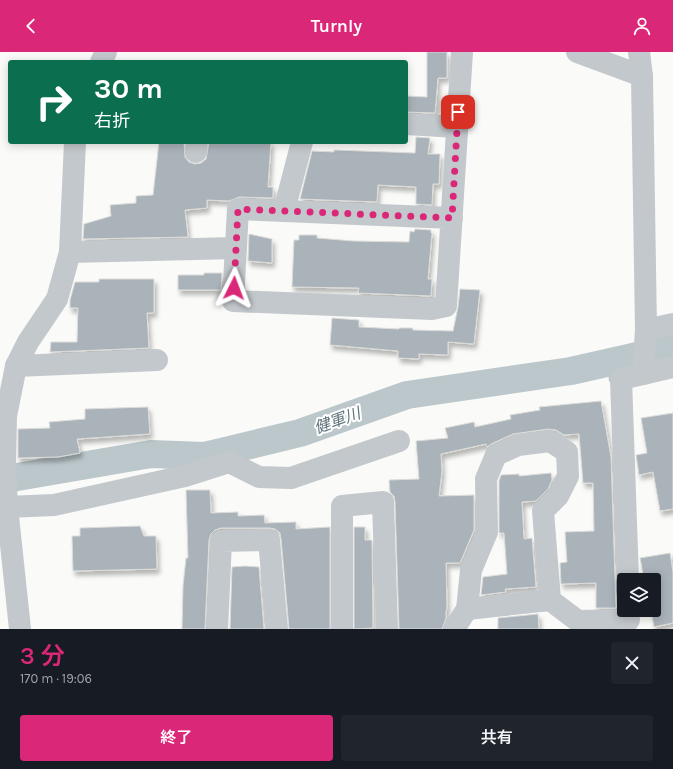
<!DOCTYPE html>
<html lang="ja">
<head>
<meta charset="utf-8">
<style>
	body { margin:0; font-family:Karla,"Noto Sans JP",sans-serif; background:#20242c; color:#f1f3f6; height:100vh; display:flex; flex-direction:column; font-size:15px; white-space:nowrap }
	* { box-sizing:border-box; margin:0 }
	p { font-size:13px; color:#9ea1a6 }
	.icon { flex:none; width:22px; height:22px; fill:none; stroke:currentColor; stroke-width:2; stroke-linecap:round; stroke-linejoin:round }
	.map { position:relative; height:577px; overflow:hidden }
	.drawer { display:flex; flex-direction:column; background:#171b24; flex:1 }
	.drawer>* { flex:none }
	.banner { position:absolute; left:8px; top:8px; width:400px; height:84px; border-radius:4px; box-shadow:0 2px 10px #0003; background:#0b6e4f; color:#fff; overflow:hidden }
	.buttons { position:absolute; left:617px; top:521px; display:grid; gap:8px }
	.buttons a { display:grid; place-items:center; width:44px; height:44px; border-radius:4px; background:#171b24; box-shadow:0 2px 10px #0003; font-size:20px }
	.pin { position:absolute; display:grid; place-items:center; width:34px; height:34px; color:#fff; margin:-17px; border-radius:8px; box-shadow:0 2px 6px #0006 }
	.me { position:absolute; width:44px; margin:-22px; rotate:3deg; stroke-linejoin:round; filter:drop-shadow(0 0 3px #0008) }
	.turn { display:flex; align-items:center; gap:14px; height:84px; padding:0 20px; font-size:18px }
	.turn .icon { width:52px; height:52px; stroke-width:2.5 }
	.turn b { display:block; font-size:28px; line-height:34px }
	.round { display:grid; place-items:center; flex:none; width:42px; height:42px; border-radius:4px; background:#20242c }
	.head { display:flex; align-items:center; justify-content:space-between; height:68px; padding:0 20px }
	h1 { font-size:24px; font-weight:600; line-height:30px; color:#db2777 }
	.cta { display:flex; gap:8px; margin-top:auto; padding:8px 20px }
	.cta a { flex:1; height:46px; border-radius:4px; background:#db2777; color:#fff; font-size:16px; font-weight:600; line-height:46px; text-align:center }
	.cta a+a { background:#20242c; color:#f1f3f6 }
	header { display:flex; justify-content:space-between; align-items:center; height:52px; padding:0 20px; background:#db2777; color:#fff; font-size:18px; font-weight:600 }
	.map>svg:first-child { display:block }
	.lines { fill:none; stroke-linecap:round; stroke-linejoin:round }
	.stream { stroke:#bbc7cb; stroke-width:4.5 }
	.river { stroke:#bbc7cb; stroke-width:28 }
	.building { fill:#aab3b9; stroke:#dcdcda; filter:url(#shadow) }
	.minor { stroke:#c3c8cc; stroke-width:22 }
	.route { stroke:#db2777; stroke-width:7; stroke-dasharray:0 12.6 }
	.labels { text-anchor:middle; stroke-width:4; stroke-linejoin:round; paint-order:stroke }
	.water-label { font-size:16px; font-style:italic; fill:#60757c; stroke:#fff }
</style>
</head>
<body>
<header><svg class="icon" aria-label="back" viewBox="0 0 24 24"><path d="M15 5l-7 7 7 7"/></svg>Turnly<svg class="icon" aria-label="person" viewBox="0 0 24 24"><circle cx="12" cy="8" r="4"/><path d="M4 21q1-7 8-7t8 7"/></svg></header>
<div class="map">
<svg width="673" height="577" viewBox="0 0 673 577">
	<defs>
		<filter id="shadow"><feDropShadow dx="2.5" dy="4.5" stdDeviation="2" flood-color="#0004"/></filter>
	</defs>
	<rect width="100%" height="100%" fill="#fafaf8"/>
	<g class="lines">
		<g class="stream">
			<polyline points="610,311 611,328"/>
			<polyline points="618,529 619,553"/>
		</g>
		<polyline class="river" points="0,428 151,402 204,404 300,381 407,343 571,319 673,296"/>
	</g>
	<g class="building">
		<polygon points="427,0 447,0 447,26 438,26 435,61 406,60 406,44 427,45"/>
		<polygon points="416,85 430,86 428,102 440,102 439,132 433,132 432,153 416,152 416,135 378,133 377,150 300,147 312,99 334,100 334,98 415,101"/>
		<polygon points="159,90 184,90 185,105 189,110 195,112 201,111 206,107 209,90 271,90 268,135 273,135 273,146 239,145 229,149 207,148 207,156 185,158 188,185 83,187 84,172 111,164 110,153 136,151 136,144 153,143"/>
		<polygon points="415,177 431,178 431,181 432,181 428,227 432,227 431,244 358,241 359,236 292,235 294,188 299,188 299,183 317,183 317,186 353,189 409,190 410,179 414,180"/>
		<polygon points="249,182 272,187 272,211 248,209"/>
		<polygon points="204,221 222,221 221,238 178,238 178,223 204,223"/>
		<polygon points="99,227 154,227 154,261 147,261 149,296 50,300 51,290 77,290 78,256 70,256 70,248 75,230 99,230"/>
		<polygon points="460,237 480,238 474,292 448,290 448,303 419,302 419,307 398,306 398,299 330,293 332,266 359,268 359,275 399,277 399,276 412,276 413,278 453,279 458,255"/>
		<polygon points="601,349 611,405 616,556 596,556 596,531 561,532 560,511 567,510 565,480 594,479 593,431 583,431 579,382 564,383 556,378 548,377 513,382 491,392 487,395 486,392 441,402 442,419 439,444 474,443 474,478 460,511 446,511 447,558 446,558 446,566 442,577 399,577 395,450 394,444 390,440 389,428 419,427 416,389 448,386 445,376 474,370 475,375 511,367 510,363 540,358 539,355"/>
		<polygon points="148,355 150,382 77,387 80,401 58,405 18,406 18,377 50,376 49,370 85,367 85,357"/>
		<polygon points="673,361 673,457 660,459 653,420 639,423 636,403 647,401 641,366"/>
		<polygon points="551,421 552,428 548,437 536,449 522,450 524,487 532,486 536,535 505,537 506,540 481,543 483,525 507,522 504,481 499,481 499,429 501,423 519,422 519,424"/>
		<polygon points="186,438 210,438 211,461 238,460 238,464 264,463 265,471 296,470 296,477 330,475 330,577 289,577 281,487 280,481 275,477 269,476 221,476 215,478 211,482 209,488 205,577 182,577 183,534 186,506 188,506"/>
		<polygon points="140,474 144,484 156,484 157,517 73,519 72,484 80,484 80,476"/>
		<polygon points="354,475 365,475 365,488 372,488 373,576 354,577"/>
		<polygon points="670,501 673,520 673,571 654,575 651,558 654,558 654,528 644,528 640,506"/>
		<polygon points="245,514 259,515 264,577 230,577 232,515"/>
		<polygon points="538,562 539,577 498,577 498,566"/>
	</g>
	<g class="lines">
		<g class="minor">
			<polyline points="577,0 642,24"/>
			<polyline points="101,10 106,0"/>
			<polyline points="406,72 457,75"/>
			<polyline points="196,100 197,90"/>
			<polyline points="284,159 302,90"/>
			<polyline points="452,166 238,157 233,249 432,257 446,254 462,0"/>
			<polyline points="70,200 236,196"/>
			<polyline points="646,278 673,272"/>
			<polyline points="16,314 157,308"/>
			<polyline points="643,322 673,315"/>
			<polyline points="7,455 54,453 185,424 229,410 259,425 291,426 399,389"/>
			<polyline points="628,528 621,327 643,322 646,278 642,24 639,0"/>
			<polyline points="467,557 550,548"/>
			<polyline points="20,577 7,455 5,413 6,364 16,314 28,290 57,247 70,200 75,90"/>
			<polyline points="217,577 221,489 269,488 277,577"/>
			<polyline points="342,577 342,454 383,450 387,577"/>
			<polyline points="454,577 467,557 471,518 487,480 486,427 496,403 518,393 550,389 567,400 568,424 558,444 543,459 550,548 578,569 629,568"/>
		</g>
	</g>
	<g class="lines">
		<polyline class="route" points="234,236 238,157 452,166 458,60"/>
	</g>
	<g class="labels">
		<g class="water-label">
			<text transform="translate(337 368) rotate(-20)" y="6">健軍川</text>
		</g>
	</g>
</svg>
<div class="buttons">
<a><svg class="icon" aria-label="layers" viewBox="0 0 24 24"><path d="M12 4l9 5-9 5-9-5zM3 14l9 5 9-5"/></svg></a>
</div>
<div class="pin" style="left:458px;top:60px;background:#d93025"><svg class="icon" aria-label="arrive" viewBox="0 0 24 24"><path d="M6 21V4h12l-3 4 3 4H6"/></svg></div>
<svg class="me" style="left:234px;top:236px" viewBox="-20 -20 40 40"><path d="M0-17L14 15 0 8-14 15z" fill="#db2777" stroke="#fff" stroke-width="4"/></svg>
<div class="banner">
<div class="turn"><svg class="icon" aria-label="right" viewBox="0 0 24 24"><path d="M7 20v-9h11M14 6l5 5-5 5"/></svg><div><b>30 m</b>右折</div></div>
</div>
</div>
<section class="drawer">
<div class="head"><div><h1>3 分</h1><p>170 m · 19:06</p></div><a class="round"><svg class="icon" aria-label="close" viewBox="0 0 24 24"><path d="M6 6l12 12M18 6L6 18"/></svg></a></div>
<div class="cta"><a>終了</a><a>共有</a></div>
</section>
</body>
</html>
